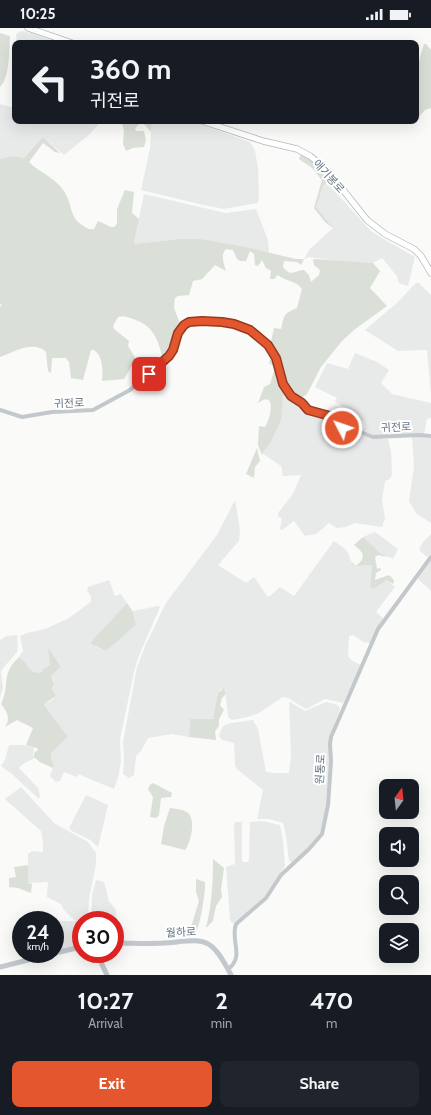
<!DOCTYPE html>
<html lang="en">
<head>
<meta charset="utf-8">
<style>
	body { margin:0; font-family:Cabin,"Noto Sans KR",sans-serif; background:#20242c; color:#f1f3f6; height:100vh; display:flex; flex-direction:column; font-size:15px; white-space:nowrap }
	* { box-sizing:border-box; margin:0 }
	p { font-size:13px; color:#9ea1a6 }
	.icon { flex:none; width:22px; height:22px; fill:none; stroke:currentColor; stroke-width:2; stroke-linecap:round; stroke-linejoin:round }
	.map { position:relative; height:947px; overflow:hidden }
	.side { display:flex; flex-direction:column; background:#171b24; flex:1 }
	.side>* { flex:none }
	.banner { position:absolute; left:12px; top:12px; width:407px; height:84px; border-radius:8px; box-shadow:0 4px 16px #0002; background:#171b24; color:#f1f3f6; overflow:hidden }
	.needle { width:26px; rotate:15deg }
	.tools { position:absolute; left:379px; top:751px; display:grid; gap:8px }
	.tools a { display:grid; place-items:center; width:40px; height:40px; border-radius:8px; background:#171b24; box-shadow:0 4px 16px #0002; font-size:20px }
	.speed { position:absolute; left:12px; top:883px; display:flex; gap:8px; font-size:20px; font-weight:700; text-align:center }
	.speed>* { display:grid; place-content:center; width:52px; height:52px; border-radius:50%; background:#171b24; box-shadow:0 4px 16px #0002; line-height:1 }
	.speed small { font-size:10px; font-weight:400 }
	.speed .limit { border:6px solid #d22; background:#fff; color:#111 }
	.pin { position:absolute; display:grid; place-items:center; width:34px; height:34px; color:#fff; margin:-17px; border-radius:8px; box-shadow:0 2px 6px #0006 }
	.me { position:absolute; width:44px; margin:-22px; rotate:311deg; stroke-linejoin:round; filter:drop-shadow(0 0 3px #0008) }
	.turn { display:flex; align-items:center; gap:14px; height:84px; padding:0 12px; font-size:18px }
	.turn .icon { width:52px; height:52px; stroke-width:2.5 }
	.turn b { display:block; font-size:28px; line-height:34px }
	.eta { display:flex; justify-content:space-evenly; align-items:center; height:68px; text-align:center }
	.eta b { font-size:24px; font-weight:700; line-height:28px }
	.cta { display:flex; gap:8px; margin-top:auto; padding:8px 12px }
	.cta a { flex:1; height:46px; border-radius:8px; background:#e4572e; color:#fff; font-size:16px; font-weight:700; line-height:46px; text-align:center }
	.cta a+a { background:#20242c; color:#f1f3f6 }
	.status { display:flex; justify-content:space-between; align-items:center; height:28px; padding:0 20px; background:#171b24; direction:ltr }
	.status svg { height:11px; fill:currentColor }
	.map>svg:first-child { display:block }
	.built { fill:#e8e9e9 }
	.green { fill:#dadfd7 }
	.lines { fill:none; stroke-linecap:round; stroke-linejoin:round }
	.secondary-casing { stroke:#b3babf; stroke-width:7 }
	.minor { stroke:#c3c8cc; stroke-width:4 }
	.tertiary { stroke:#c3c8cc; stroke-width:5 }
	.secondary { stroke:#fff; stroke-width:5.5 }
	.route-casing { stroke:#94391e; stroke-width:10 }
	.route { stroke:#e4572e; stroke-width:7 }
	.labels { text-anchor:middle; stroke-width:4; stroke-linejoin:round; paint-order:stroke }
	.street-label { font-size:11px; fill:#657683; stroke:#fff }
</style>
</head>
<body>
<div class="status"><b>10:25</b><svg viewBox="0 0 49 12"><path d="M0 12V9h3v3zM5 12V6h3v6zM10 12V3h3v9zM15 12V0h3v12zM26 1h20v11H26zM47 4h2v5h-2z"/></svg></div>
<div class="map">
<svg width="431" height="947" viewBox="0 0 431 947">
	<rect width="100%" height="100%" fill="#fafaf8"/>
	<g class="built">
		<polygon points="21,3 31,5 59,15 17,15 16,6"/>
		<polygon points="0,76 15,80 15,93 101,93 90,106 64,127 43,109 24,130 13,128 0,131"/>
		<polygon points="152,93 191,93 250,114 255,122 258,141 259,168 258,175 224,181 199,176 141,162 150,120"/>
		<polygon points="326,154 371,203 387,213 415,229 408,258 399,255 397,248 382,230 373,235 345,234 309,229 304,231 310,221 333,200 316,179 323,158"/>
		<polygon points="144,166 226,185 256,181 268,212 269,225 201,211 178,211 135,216 134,214"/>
		<polygon points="416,255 419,255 431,267 431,367 427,322 398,323 365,302 397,275"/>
		<polygon points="355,325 377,334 389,342 381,355 392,366 431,375 431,390 427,391 424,406 373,407 362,404 365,398 364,394 335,373 337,370 315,359 327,335 348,341"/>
		<polygon points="284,367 290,369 306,382 328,389 340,400 371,410 388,411 391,423 392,446 390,451 385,453 382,472 385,490 382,499 355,495 346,499 337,500 329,495 316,506 305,508 294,493 282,502 280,501 282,491 278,488 278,485 293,466 301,447 283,448 281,438 262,425 271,414 281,392 281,376"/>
		<polygon points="412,408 431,410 431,495 417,486 409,473 414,439"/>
		<polygon points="235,472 240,502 239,513 218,537 246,555 254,549 267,568 270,568 280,559 294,568 334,513 345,521 348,525 351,533 357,538 372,537 370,558 373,561 387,552 395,559 376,584 383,590 370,615 363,614 353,607 349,608 348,628 351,632 361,637 343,675 325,671 306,681 288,670 283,669 259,685 248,689 232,692 228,689 225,661 221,661 218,665 213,691 190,691 189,709 172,706 148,710 141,723 136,728 134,747 129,750 123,746 124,729 123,714 137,639 146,616 166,575 217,507"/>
		<polygon points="375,504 398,521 393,531 380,525 363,509"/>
		<polygon points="431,506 431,526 427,529 419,522 423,514"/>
		<polygon points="431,532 431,563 417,550"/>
		<polygon points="109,552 115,568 121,566 127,575 91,614 96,619 106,623 136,597 133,583 158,578 160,579 138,630 134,644 120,711 121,734 118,750 114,761 78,746 77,749 64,744 60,753 56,754 50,748 54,737 51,731 51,725 68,709 44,675 51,673 56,668 52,661 54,652 51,648 61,637 49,621 48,622 50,637 43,641 42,644 38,645 32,644 27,637 18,630 23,623 20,608 27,605 45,601 69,590 91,574 91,569 87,562 88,559"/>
		<polygon points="17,607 18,618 17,624 4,639 1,644 3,659 0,670 0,612 7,608"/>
		<polygon points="290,674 305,683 326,674 334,676 339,678 340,681 329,710 329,736 325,787 320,805 315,812 293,835 289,833 286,808 283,795 269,791 257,791 263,762 237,741 235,737 234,715 223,712 220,710 219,707 223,698 231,695 253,692 258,701 266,744 275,745 289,745 291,728 289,675"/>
		<polygon points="9,717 22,717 34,719 33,727 35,730 23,736 19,740 38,760 40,768 39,771 12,746 1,738 5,732"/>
		<polygon points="21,759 54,795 88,814 96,825 96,836 89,871 88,892 81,892 81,917 55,923 55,892 23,892 25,888 29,886 51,889 60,893 75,893 64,882 61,876 47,869 48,854 28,855 28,826 33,823 43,824 43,814 41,803 5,771"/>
		<polygon points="86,767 108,777 98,819 90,812 72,803 69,800"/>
		<polygon points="263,793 280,797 283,812 285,838 265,868 235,894 232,895 230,892 226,839 235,836 234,796 236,794 242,794 242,833 244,834 248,834 249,832 250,794"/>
		<polygon points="96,852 104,854 109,873 116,882 117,905 119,909 117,913 115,913 115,892 91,892 92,867"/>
	</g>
	<g class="green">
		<path d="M0,5L10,8C9,21 10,50 0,59Z"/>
		<polygon points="424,16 426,16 431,22 431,80 425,82 418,90 416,89 416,44"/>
		<polygon points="121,93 152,93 151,104 146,98 142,95 138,97 135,101 137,103 144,103 146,112 144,119 133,120 126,123 123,116 124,102"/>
		<path d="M43,109L60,125L55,124L43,115L29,134C40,145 57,150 65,165C72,176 70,190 82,197C86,200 89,202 94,201L98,193L111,199H114L117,196V181L125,162L134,164L132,185L139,191L134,214L135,216L178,211H201L245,219L296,231H304L301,237L297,234L284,233L283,239C291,250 295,242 304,242L309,247L311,254L319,247L320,242L314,237L313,231L373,235L380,243L370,260L387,278L354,302L342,313L321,339L307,366L300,371C283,366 281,344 276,329C275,325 272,322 270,318L274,300L281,301C285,286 283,286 297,280L302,261C295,252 285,253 278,247L274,251H270L271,243L266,240L262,232L258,238L255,237L254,226L250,223L246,233H240L237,231L233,222L226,221C220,227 224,236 226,243L215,237L202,251L193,253L189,267L178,268L175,270L174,280L181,298L175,308L172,320L165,329L162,328C158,310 152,297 133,291C128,289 123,287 118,289L113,298L114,301L129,313L128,318L136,331L124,351L102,353C103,343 103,328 94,322H91L90,326L83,352L71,350L69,334L66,330H52L51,345L48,343L46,324C34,312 14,324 0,329V279L2,277L0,276V131L13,128L24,130Z"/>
		<polygon points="301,125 323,141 330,150 323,158 316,179 333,200 325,194 314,180 322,152 312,140 299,131"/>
		<path d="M271,326L273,327L277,342L290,369L284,367L283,368L281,392L271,414L263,424L262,427L258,417L259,398L265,399C270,393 276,367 263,372C261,373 260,374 258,375L264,359L270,356L274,343V338L269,335Z"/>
		<polygon points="257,420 260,433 255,439 254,450 246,446"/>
		<polygon points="363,509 380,525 388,529 378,527 375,529 377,541 380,540 381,542 376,545 375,552 389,547 394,552 393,556 387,552 373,561 370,559 372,537 356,538 362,532 363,527 360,522 354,517"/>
		<polygon points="127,575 133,584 136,597 106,623 91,616 91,614"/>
		<path d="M49,621L61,638L51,648L54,655L52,661L56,668L44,676L68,709L51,725V731L54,737L53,740L40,734L34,729V725L38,722L37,720L26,717L33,700L17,692L5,699C11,691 7,683 1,676C11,655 0,648 18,630C29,633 28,648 42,644L43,641L50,637L48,622Z"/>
		<polygon points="224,660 226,666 222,670 220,677 224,682 219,691 219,698 215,703 216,712 189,709 190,691 213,691 218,665"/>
		<polygon points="153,755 172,765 171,769 161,770 159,787 156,790 150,789 153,769 148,761 150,757"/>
		<path d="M170,780C176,781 184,781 188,785C196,792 191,815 185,822L161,816L164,798Z"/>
		<path d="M213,831L224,840L221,861L222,869L216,878L213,893L207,899H206C212,877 213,853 213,831Z"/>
		<polygon points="28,837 28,855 32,856 31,865 18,860 9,859 9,850 16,849 14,839"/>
		<path d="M196,851L205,854V860C204,870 200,905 192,909L190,905L191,899L199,873L196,864Z"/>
	</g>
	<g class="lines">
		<defs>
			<g id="secondary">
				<polyline points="28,0 72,15"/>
				<polyline points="202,93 263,113 297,121 310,128 328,143 367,192 385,206 414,221 421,228 431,245"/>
			</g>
		</defs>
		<use href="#secondary" class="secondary-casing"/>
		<g class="minor">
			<polyline points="0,382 22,389 52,384 93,382 130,362 169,328 173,322 178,305 184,297 189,294 222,294 245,300 261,311 267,317 276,331 280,351 286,362 293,370 302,375 309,382 328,387 342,399 355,402 373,409 419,407 431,408"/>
			<path d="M228,941C245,929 230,912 236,896L266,870L281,847L309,821L322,806L328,777L331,733L330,716L331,709L378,601L431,529"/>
		</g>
		<g class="tertiary">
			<path d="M115,915C132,915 148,916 164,915C205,912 210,906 231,947"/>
			<polyline points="55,925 81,919"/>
			<polyline points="91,926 98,932"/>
			<polyline points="97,926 107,947"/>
			<polyline points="0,939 52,926"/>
		</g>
		<use href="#secondary" class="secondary"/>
	</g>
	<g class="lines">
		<defs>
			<polyline id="route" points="149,346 169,328 173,322 178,305 184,297 189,294 202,293 222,294 234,296 250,302 268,317 276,330 283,356 291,368 302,375 308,382 330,388 342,400"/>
		</defs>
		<use href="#route" class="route-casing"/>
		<use href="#route" class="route"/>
	</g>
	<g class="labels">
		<g class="street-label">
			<text transform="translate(329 148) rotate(48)" y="4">애기봉로</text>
			<text transform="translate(69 375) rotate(-2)" y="4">귀전로</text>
			<text transform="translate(396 399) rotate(-3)" y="4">귀전로</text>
			<text transform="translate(320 741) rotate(-87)" y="4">원통로</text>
			<text transform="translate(181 904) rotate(-3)" y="4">월하로</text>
		</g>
	</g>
</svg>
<div class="tools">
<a><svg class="needle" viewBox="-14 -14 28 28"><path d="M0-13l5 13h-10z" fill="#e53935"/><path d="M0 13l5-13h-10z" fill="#9ea1a6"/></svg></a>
<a><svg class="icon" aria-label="sound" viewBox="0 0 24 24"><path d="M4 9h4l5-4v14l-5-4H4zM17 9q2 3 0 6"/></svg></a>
<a><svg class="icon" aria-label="search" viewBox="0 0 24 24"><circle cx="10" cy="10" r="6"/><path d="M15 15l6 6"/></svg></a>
<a><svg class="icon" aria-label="layers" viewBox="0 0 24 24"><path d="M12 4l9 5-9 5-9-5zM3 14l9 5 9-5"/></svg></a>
</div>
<div class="speed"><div>24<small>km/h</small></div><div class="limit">30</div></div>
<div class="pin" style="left:149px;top:346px;background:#d93025"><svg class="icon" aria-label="arrive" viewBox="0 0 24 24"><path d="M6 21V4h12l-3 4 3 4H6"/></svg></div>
<svg class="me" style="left:342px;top:400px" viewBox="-20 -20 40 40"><circle r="17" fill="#e4572e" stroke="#fff" stroke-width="3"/><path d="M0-11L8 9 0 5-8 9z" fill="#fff"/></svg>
<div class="banner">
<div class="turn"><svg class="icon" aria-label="left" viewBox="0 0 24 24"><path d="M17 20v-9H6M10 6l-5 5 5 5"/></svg><div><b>360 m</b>귀전로</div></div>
</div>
</div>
<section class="side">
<div class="eta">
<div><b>10:27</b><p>Arrival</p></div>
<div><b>2</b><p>min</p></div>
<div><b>470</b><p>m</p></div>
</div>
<div class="cta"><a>Exit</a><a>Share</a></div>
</section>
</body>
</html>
